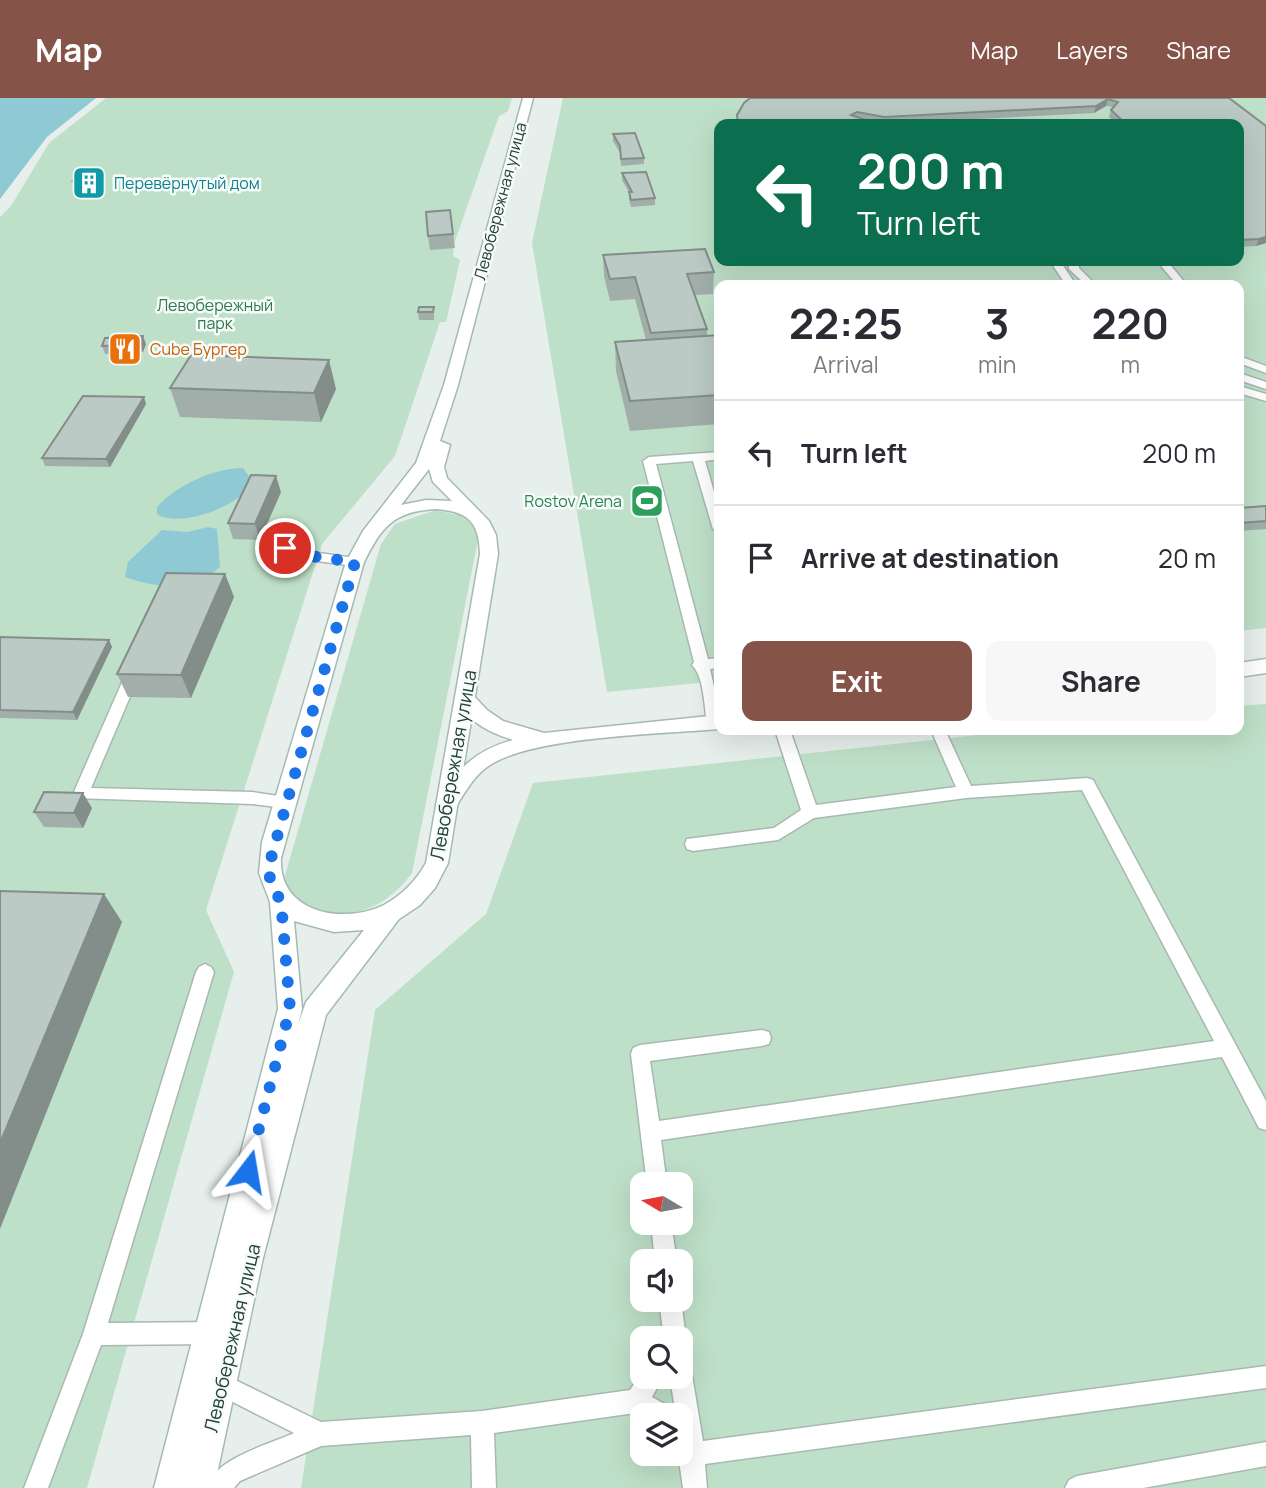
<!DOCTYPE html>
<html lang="en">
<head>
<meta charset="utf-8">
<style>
	body { margin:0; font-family:Manrope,sans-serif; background:#f7f7f7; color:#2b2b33; height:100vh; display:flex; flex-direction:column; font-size:26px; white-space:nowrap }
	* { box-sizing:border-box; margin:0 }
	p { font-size:23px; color:#7c7c81 }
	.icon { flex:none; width:38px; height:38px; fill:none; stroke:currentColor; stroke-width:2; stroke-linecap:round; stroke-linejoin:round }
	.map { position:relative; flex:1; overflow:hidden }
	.panel { position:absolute; left:714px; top:182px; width:530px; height:455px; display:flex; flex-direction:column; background:#fff; border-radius:14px; box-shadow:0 7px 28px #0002 }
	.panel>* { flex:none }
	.top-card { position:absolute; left:714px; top:21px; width:530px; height:147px; border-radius:14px; box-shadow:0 7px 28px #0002; background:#0b6e4f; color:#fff; overflow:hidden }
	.needle { width:46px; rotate:280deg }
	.buttons { position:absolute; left:630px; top:1074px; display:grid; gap:14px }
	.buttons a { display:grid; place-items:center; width:63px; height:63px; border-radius:14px; background:#fff; box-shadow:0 7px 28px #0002; font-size:35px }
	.pin { position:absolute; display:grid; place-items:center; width:60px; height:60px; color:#fff; margin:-30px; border:4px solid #fff; border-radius:50%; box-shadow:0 2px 7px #0007 }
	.me { position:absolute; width:77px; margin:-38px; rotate:14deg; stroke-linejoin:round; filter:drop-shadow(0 0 5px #0008) }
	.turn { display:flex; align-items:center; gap:24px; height:147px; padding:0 28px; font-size:32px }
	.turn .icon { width:91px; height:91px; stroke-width:2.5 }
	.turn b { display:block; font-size:49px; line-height:60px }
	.eta { display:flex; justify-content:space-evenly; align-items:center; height:119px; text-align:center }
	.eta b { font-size:42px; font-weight:700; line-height:49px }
	.primary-button { display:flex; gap:14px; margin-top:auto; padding:14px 28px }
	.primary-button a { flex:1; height:80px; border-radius:14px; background:#855347; color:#fff; font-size:28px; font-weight:700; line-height:80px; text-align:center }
	.primary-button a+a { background:#f7f7f7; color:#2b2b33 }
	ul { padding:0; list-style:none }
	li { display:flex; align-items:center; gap:21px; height:105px; padding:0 28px; border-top:2px solid #e1e1e2 }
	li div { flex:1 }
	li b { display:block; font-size:26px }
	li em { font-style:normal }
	header { display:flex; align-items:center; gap:42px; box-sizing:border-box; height:98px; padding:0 35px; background:#855347; color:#fff }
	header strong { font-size:33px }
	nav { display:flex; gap:38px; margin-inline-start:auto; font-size:24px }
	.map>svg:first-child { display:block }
	.green { fill:#bfe0c8; fill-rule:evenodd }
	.water { fill:#8ec9d4 }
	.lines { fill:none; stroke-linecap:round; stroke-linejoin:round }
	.lane-casing { stroke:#a8b8b2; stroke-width:3 }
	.street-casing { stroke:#a8b8b2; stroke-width:3 }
	.secondary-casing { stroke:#a4bbb3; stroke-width:3 }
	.lane { fill:#fff; fill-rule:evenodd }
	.street { fill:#fff; fill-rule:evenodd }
	.secondary { fill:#fff; fill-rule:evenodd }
	.wall { fill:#a1aea9 }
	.shaded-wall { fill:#838d89 }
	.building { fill:#bbcac4; stroke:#838d89; stroke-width:2 }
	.route { stroke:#1a73e8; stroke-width:12; stroke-dasharray:0 21.6 }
	.labels { text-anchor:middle; stroke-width:5; stroke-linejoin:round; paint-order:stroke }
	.far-culture-label { font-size:16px; fill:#0d838f; stroke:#f7fbf9; text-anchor:start }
	.far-street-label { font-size:16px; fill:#24423a; stroke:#f7fbf9 }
	.far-park-label { font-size:16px; fill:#2d7a4b; stroke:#f7fbf9 }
	.far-food-label { font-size:16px; fill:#c56008; stroke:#f7fbf9; text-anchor:start }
	.far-leisure-label { font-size:16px; fill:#27864d; stroke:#f7fbf9; text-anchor:end }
	.street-label { font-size:19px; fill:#24423a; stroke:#f7fbf9 }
</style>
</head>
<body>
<header>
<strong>Map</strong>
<nav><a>Map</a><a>Layers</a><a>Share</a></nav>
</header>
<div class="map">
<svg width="1266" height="1390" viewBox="0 0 1266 1390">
	<rect width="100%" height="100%" fill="#e6efeb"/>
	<g class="green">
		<polygon points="106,0 512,0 508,13 499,18 454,146 453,158 460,162 446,224 440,224 395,358 322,446 206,812 234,874 87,1390 0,1390 0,119 11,108 49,45"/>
		<path d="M563,0H1266V530L1239,533V187H719V583L607,594L532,145ZM719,26H1239V163H719Z"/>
		<path d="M436,412L462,418L480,432L412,775C380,818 332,831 288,795L284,781L381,446L395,426Z"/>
		<path d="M1266,606V1390H301L375,912L486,816L533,685L1025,632H1239V608ZM642,1087H681V1125H642ZM642,1164H681V1202H642ZM642,1241H681V1279H642ZM642,1318H681V1356H642Z"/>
	</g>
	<g class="water">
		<polygon points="0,0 96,0 47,39 0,101"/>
		<path d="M243,370L253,384C241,408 180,431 157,416V409C176,387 215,370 243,370Z"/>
		<path d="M208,429L217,431L220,469C190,494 160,491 125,479L128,464L162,432L187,434Z"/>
	</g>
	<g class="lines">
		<defs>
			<g id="lane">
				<polygon points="1050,163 1060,163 1076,187 1066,187"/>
				<polygon points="1069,163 1079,163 1079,170 1096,187 1086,187 1069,171"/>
				<polygon points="1157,163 1167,163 1187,187 1177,187"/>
				<polygon points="1239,258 1266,268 1266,275 1239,265"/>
				<polygon points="1239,275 1266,284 1266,291 1239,282"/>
				<polygon points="1239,288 1266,296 1266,303 1239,295"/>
				<path d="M719,354V361L705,363L719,411V435L713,431L693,363L656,366L708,561L719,560V570L710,571L719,611V628L714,629L707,624C704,607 704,579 692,567L694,564L643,363L649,359Z"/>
				<polygon points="285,446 304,453 355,460 362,464 355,468 302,461 280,453 279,450"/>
				<polygon points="134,568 141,573 91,690 252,694 291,700 293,704 291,708 285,710 252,706 75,700 73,696 127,573"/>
				<polygon points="775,632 790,632 816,707 956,689 931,632 945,632 971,688 1087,680 1093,682 1266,1003 1266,1032 1259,1030 1222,959 661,1042 667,1087 647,1087 631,956 633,950 640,947 762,932 769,934 771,940 769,946 762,948 650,963 659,1023 1214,943 1082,692 966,700 814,720 778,742 693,753 687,751 685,746 687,741 774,730 801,712"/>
				<polygon points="205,866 211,869 214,874 108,1225 216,1224 224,1227 227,1235 224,1243 216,1246 101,1247 48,1390 24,1390 83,1236 196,874 199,869"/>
				<polygon points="651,1125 671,1125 677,1164 655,1164"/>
				<polygon points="659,1202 681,1202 686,1241 683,1249 681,1250 681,1241 664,1241"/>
				<polygon points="681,1266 689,1269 692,1277 703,1343 1266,1268 1266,1290 705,1366 707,1390 683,1390 678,1356 681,1356 681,1318 676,1318 670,1279 681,1279"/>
				<path d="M642,1274V1279H663L652,1299L672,1310L675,1318L642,1319L635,1315L494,1335L496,1390H472L471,1337L321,1348L240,1383L234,1390H205C218,1359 265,1348 294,1335L213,1294L210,1286L213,1278L221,1275L321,1324L482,1313L630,1292Z"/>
				<polygon points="1266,1344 1266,1368 1143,1390 1065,1390 1069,1382 1077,1378"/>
			</g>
			<g id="street">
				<polygon points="1266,561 1266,575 1239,579 1239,565"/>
				<path d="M465,594L472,596L487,612L503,623L544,635L719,617V631C664,636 529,638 487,669C473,679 463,697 454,712H440L436,706C455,672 476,652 513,642C488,634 469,624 455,601Z"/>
			</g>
			<path id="secondary" d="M523,0H533L458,287L440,343L450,347L444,369L447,380L489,423L496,437L498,456L448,765L435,790L420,807L399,821L326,917L263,1160L214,1390H154L278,911L270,804L259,775L262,744L346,464L363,433L416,365L444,287ZM429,371L433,384L452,403L426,402L401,407ZM437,411C469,414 479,424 480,456L426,765C416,783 402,797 384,807C343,827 278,815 281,760L364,464C382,428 394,413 437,411ZM294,823L334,834L364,832L306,904L298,927L302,911Z"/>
		</defs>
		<use href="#lane" class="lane-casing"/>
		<use href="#street" class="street-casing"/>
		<use href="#secondary" class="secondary-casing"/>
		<use href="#lane" class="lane"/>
		<use href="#street" class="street"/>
		<use href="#secondary" class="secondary"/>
	</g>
	<g class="wall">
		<polygon points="750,0 1229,0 1266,28 1266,145 1256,148 1239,149 1239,26 1117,26 1109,19 1111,12 1113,9 1106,8 1094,15 883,26 870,23 875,25 876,26 737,26 737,17 744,5"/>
		<polygon points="613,36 644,60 644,66 621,68 620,55 613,43"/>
		<polygon points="100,74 102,81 93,91 75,90 73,83"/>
		<polygon points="622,75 655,100 655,107 631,109 629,101 629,94 622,82"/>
		<polygon points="450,112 455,150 430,152 428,138"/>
		<polygon points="603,157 714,174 713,196 695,197 707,231 707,238 719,237 719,326 630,333 616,273 615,244 646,242 635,201 610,203 604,178"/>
		<polygon points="926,163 1027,163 987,165"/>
		<polygon points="434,209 434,222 419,222 418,214"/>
		<polygon points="146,246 143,254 105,256 102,248"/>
		<polygon points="170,290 336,291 321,324 180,319"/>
		<polygon points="146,306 110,369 45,368 42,360"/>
		<polygon points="281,394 260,442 233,441 228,425"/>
		<polygon points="1266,408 1266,431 1239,433 1239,410"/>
		<polygon points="225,476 234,499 191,600 128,599 117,576"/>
		<polygon points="0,539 109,542 112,549 77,622 0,620"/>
		<polygon points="92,710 83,730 44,729 34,714"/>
	</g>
	<g class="shaded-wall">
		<polygon points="1108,1 1106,8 1094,15 1096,8"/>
		<polygon points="100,74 102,81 93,91 91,84"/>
		<polygon points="1266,139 1266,145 1256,148 1259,141"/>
		<polygon points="143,238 146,246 143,254 140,246"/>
		<polygon points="329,262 336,291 321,324 314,295"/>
		<polygon points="144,299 146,306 110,369 106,361"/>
		<polygon points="276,378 281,394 260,442 255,426"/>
		<polygon points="225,476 234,499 191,600 181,577"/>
		<polygon points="109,542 112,549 77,622 73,614"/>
		<polygon points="83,695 92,710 83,730 74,715"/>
		<polygon points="104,796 122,824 0,1131 0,1045"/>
	</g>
	<g class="building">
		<polygon points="750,0 1229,0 1266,28 1266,139 1259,141 1239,142 1239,26 1126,26 1111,12 1118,4 1108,1 1096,8 884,19 857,14 851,17 875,25 876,26 738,26 737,17 744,5"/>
		<polygon points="635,35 644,60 621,61 620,48 613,36"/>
		<polygon points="83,73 100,74 91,84 73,83"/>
		<polygon points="646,74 655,100 631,102 629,94 632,94 622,75"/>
		<polygon points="450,112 453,136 428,138 426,114"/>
		<polygon points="705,151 714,174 687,176 707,231 651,235 635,179 610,181 603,157"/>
		<polygon points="419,209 434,209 433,214 418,214"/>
		<polygon points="719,237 719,297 630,303 615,244"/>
		<polygon points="143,238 140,246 102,248 105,240"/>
		<polygon points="191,257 329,262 314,295 170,290"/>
		<polygon points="83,298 144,299 106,361 42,360"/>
		<polygon points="251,377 276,378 255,426 228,425"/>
		<polygon points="1266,408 1266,423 1239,425 1239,410"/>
		<polygon points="166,475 225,476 181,577 117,576"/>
		<polygon points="0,539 109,542 73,614 0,612"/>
		<polygon points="44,694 83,695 74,715 34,714"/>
		<polygon points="0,793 104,796 0,1045"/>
	</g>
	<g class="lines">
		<polyline class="route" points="248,1073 290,911 281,803 272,789 268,771 355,464 302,457 285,450"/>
	</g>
	<defs>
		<symbol id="building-square" viewBox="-11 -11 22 22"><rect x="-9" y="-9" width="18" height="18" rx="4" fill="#0f9aa8" stroke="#f7fbf9"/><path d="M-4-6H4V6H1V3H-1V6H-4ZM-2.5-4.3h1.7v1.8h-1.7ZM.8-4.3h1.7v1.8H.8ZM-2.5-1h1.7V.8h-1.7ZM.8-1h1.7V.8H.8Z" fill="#fff"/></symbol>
		<symbol id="restaurant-square" viewBox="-11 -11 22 22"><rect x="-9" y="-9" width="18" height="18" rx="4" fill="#e8710a" stroke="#f7fbf9"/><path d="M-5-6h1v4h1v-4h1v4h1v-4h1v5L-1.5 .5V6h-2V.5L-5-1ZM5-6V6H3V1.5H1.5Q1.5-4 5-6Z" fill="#fff"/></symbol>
		<symbol id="stadium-square" viewBox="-11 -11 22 22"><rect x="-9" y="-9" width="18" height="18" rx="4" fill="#2e9e5b" stroke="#f7fbf9"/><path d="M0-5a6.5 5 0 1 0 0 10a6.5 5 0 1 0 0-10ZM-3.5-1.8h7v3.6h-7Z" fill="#fff"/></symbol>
	</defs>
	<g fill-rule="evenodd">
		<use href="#building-square" x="70" y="66" width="38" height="38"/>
		<use href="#restaurant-square" x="106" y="232" width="38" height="38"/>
		<use href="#stadium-square" x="628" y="384" width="38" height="38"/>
	</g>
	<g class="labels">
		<g class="far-culture-label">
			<text x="114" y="91">Перевёрнутый дом</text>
		</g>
		<g class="far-street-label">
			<text transform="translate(500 103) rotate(-75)" y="6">Левобережная улица</text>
		</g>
		<g class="far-park-label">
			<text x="215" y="213">Левобережный<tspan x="215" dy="18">парк</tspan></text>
		</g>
		<g class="far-food-label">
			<text x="150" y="257">Cube Бургер</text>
		</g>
		<g class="far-leisure-label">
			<text x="622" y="409">Rostov Arena</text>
		</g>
		<g class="street-label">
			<text transform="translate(453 667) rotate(-80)" y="7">Левобережная улица</text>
			<text transform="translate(232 1240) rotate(-77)" y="7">Левобережная улица</text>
		</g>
	</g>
</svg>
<div class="buttons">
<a><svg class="needle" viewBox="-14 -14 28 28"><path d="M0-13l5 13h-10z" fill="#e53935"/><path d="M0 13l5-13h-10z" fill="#7c7c81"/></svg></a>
<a><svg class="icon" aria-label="sound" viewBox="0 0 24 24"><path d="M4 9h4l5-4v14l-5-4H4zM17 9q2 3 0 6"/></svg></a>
<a><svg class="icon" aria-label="search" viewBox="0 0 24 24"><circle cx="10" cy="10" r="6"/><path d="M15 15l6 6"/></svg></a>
<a><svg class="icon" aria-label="layers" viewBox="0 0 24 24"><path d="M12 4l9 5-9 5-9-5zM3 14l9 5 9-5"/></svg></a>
</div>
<div class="pin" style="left:285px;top:450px;background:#d93025"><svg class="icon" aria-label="arrive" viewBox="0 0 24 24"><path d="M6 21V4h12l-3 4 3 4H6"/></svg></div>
<svg class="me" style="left:248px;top:1073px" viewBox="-20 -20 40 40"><path d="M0-17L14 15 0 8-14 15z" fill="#1a73e8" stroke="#fff" stroke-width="4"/></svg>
<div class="top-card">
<div class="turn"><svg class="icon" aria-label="left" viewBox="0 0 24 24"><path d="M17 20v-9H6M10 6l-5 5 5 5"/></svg><div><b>200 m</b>Turn left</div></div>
</div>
<section class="panel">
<div class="eta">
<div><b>22:25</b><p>Arrival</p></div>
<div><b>3</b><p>min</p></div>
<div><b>220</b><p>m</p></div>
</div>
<ul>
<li><svg class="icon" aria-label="left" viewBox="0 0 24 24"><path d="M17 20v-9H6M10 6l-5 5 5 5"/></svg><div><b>Turn left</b></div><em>200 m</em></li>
<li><svg class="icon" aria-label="arrive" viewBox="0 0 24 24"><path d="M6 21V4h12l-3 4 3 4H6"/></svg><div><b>Arrive at destination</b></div><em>20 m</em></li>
</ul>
<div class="primary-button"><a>Exit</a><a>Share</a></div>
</section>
</div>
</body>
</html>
